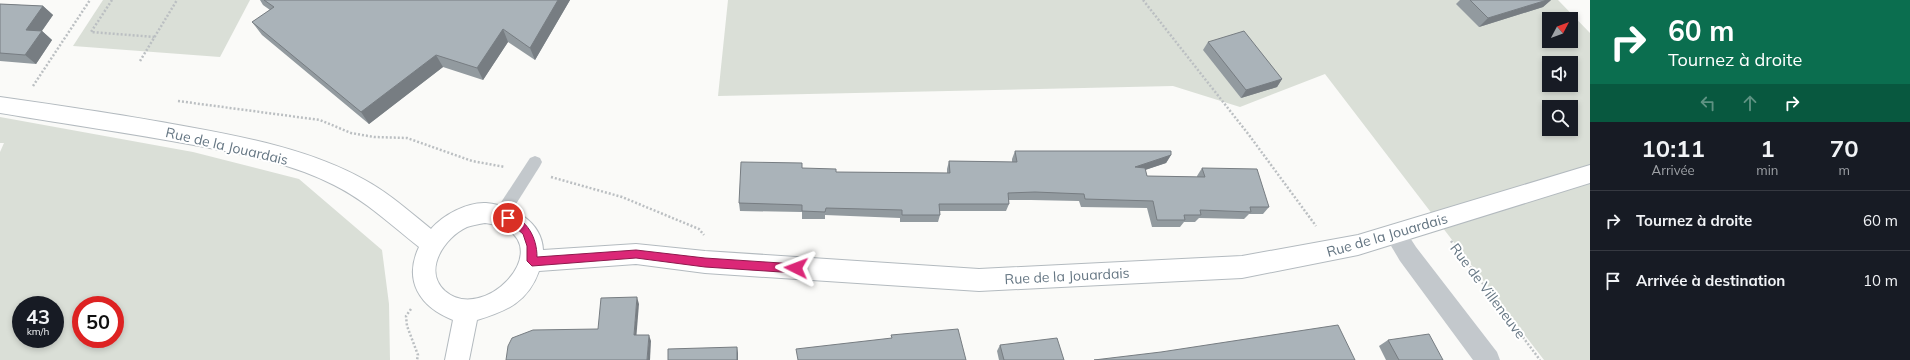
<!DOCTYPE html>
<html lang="fr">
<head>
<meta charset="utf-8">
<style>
	body { margin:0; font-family:Mulish,sans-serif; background:#20242c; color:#f1f3f6; height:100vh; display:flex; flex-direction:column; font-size:15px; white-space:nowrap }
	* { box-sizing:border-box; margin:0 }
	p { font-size:13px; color:#9ea1a6 }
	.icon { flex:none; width:22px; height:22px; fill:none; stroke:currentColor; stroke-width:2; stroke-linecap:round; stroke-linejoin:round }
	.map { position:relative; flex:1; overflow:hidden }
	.sheet { display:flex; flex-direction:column; background:#171b24; width:320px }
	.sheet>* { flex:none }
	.banner { background:#0b6e4f; color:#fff; overflow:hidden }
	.needle { width:26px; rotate:49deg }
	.controls { position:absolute; left:1542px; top:12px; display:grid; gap:8px }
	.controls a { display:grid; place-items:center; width:36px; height:36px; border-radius:0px; background:#171b24; box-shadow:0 2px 6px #0003; font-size:20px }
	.speed { position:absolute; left:12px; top:296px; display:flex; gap:8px; font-size:20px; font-weight:700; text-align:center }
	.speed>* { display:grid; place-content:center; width:52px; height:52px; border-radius:50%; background:#171b24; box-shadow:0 2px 6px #0003; line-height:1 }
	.speed small { font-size:10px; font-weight:400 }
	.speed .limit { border:6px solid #d22; background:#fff; color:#111 }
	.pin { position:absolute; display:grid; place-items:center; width:34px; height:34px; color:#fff; margin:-17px; border:2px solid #fff; border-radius:50%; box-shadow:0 1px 4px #0007 }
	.me { position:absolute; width:44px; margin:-22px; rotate:273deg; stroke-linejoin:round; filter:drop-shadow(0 0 3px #0008) }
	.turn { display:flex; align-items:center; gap:14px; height:84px; padding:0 12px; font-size:18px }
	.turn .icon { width:52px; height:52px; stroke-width:2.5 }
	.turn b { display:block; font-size:28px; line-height:34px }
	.lanes { display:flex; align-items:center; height:38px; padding:0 12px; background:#0003; justify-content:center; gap:20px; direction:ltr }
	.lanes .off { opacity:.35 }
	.eta { display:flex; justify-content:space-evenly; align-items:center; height:68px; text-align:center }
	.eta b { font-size:24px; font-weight:700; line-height:28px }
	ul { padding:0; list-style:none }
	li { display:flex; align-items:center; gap:12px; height:60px; padding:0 12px; border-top:1px solid #363941 }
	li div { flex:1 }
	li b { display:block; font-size:15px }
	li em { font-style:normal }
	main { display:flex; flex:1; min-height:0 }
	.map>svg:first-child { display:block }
	.green { fill:#dadfd7; fill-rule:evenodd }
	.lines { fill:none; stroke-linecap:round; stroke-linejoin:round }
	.secondary-casing { stroke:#b3babf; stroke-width:2 }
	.path { stroke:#bbbfc2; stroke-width:2.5; stroke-dasharray:2 2; stroke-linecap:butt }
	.lane { fill:#c3c8cc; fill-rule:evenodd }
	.street { fill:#c3c8cc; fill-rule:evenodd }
	.secondary { fill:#fff; fill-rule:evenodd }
	.wall { fill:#929a9f }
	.shaded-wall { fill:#777d82 }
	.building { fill:#aab3b9; stroke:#777d82 }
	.route { fill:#db2777; stroke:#8e194d }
	.labels { text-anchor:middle; stroke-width:4; stroke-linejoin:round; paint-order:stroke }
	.street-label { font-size:14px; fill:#657683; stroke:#fff }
</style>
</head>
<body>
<main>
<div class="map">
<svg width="1590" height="360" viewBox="0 0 1590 360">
	<rect width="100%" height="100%" fill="#fafaf8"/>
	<g class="green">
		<polygon points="103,0 250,0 220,57 73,46"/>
		<path d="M728,0H1558L1590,33V360H1544L1325,74L1240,107L1173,86L718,96ZM1549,19H1571V41H1549ZM1549,63H1571V85H1549ZM1549,107H1571V129H1549Z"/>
		<path d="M0,117L193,152L299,179L382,250L389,304L390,360H0V152L4,143H0ZM21,305H55V339H21ZM81,305H115V339H81Z"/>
	</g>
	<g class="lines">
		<defs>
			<path id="secondary" d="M0,97C63,106 126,115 189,127C249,138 311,150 365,180C389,193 410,212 431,229C443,215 467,202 486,203C511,205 542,221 543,250L636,244L705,251L979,269L1242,256L1358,235L1590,165V183L1358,255L1242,278L979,291L705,273L636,264L539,271C528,302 507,311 477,320L469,360H445L453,320C420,307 403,281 419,247C391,225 366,201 334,185C291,163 241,154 194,145C130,133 65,124 0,113ZM485,223C491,224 498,225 503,227C554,251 483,324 445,291C422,270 445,237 467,227C473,225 479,224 485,223Z"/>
		</defs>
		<use href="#secondary" class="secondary-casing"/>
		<g class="path">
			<polyline points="112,0 91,32 155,37"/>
			<polyline points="1143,0 1249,135 1316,226"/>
			<polyline points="140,61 177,0"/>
			<polyline points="33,86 90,0"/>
			<polyline points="178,101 320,120 351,133 374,137 407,138 472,161 505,167"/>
			<polyline points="551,177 622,197 699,229 704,235"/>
			<polyline points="1451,241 1540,360"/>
			<polyline points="411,309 406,316 407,326 418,355 417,360"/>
		</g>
		<polygon class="lane" points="535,156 540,158 542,162 540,166 506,220 501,222 496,220 493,215 496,210 530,158"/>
		<polygon class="street" points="1395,224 1403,227 1416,247 1497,352 1500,360 1473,360 1400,261 1384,234 1387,227"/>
		<use href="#secondary" class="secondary"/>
	</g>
	<g class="wall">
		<polygon points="260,0 570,0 535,60 508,42 483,80 443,67 369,124 262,35 252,22 270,10 263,5"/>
		<polygon points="1460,0 1551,0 1543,7 1479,27 1456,4"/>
		<polygon points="0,4 43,6 53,15 42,31 52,40 36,64 0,61"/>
		<polygon points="1208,42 1282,79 1277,87 1241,98 1203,50"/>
		<polygon points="1015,151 1171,155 1166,163 1145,170 1147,176 1197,177 1197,176 1202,168 1269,207 1263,214 1249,214 1244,219 1199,218 1195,222 1184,222 1180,227 1152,227 1147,208 1081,207 1079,201 1031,200 1009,200 1009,204 1006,211 940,211 940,215 938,222 900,222 900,218 825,215 825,219 802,219 802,212 740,211 739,203 802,168 836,172 947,173 947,169 949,161 1012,162 1012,159"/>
		<polygon points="1388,340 1443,360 1386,360 1379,346"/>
		<polygon points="1000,345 1064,360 999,360 997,351"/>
	</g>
	<g class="shaded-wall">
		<polygon points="558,0 570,0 535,60 530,48"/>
		<polygon points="1547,0 1551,0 1543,7 1479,27 1488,18"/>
		<polygon points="43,6 53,15 36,39 26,30"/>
		<polygon points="503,29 508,42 483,80 477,68"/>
		<polygon points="42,31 52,40 36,64 25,55"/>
		<polygon points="436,55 443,67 369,124 361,112"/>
		<polygon points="1282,79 1277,87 1241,98 1246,90"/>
		<polygon points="1171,155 1166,163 1130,175 1135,167"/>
		<polygon points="637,297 639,304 636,341 634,335"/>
		<polygon points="649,335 651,341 650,360 647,360"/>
		<polygon points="737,347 738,353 738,360 737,360"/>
	</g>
	<g class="building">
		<polygon points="264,0 558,0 530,48 503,29 477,68 436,55 361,112 252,22 274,7"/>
		<polygon points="1470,0 1547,0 1488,18"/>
		<polygon points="0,4 43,6 26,30 42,31 25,55 0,53"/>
		<polygon points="1244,31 1282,79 1246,90 1208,42"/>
		<polygon points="1015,151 1171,151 1171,155 1135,167 1145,168 1147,176 1205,177 1202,168 1257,169 1269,207 1250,207 1251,212 1200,210 1201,215 1184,215 1185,220 1157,220 1153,201 1085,199 1084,194 1035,192 1008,193 1009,204 939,204 940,215 902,215 902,210 826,208 825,212 802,211 802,205 739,203 741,162 802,163 802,168 836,169 836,172 950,173 949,161 1017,162"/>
		<polygon points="637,297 634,335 649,335 647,360 506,360 508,346 512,338 533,330 598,329 601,298"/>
		<polygon points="1338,325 1355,360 1094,360 1161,352"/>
		<polygon points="958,329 966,360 798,360 796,349 892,338 891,335"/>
		<polygon points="1429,334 1443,360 1399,360 1388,340"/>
		<polygon points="1057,338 1064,360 1004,360 1000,345"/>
		<polygon points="737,347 737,360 668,360 668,349"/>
	</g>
	<path class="route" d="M508,213C527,220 537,237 537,257L636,250L705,258L796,264L801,268L796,273L705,267L636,258L532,266L527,261V246L523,234L504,218Z"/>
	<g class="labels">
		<g class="street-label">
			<text transform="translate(227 146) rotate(13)" y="5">Rue de la Jouardais</text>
			<text transform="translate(1387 235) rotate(-16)" y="5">Rue de la Jouardais</text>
			<text transform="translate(1067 276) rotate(-3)" y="5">Rue de la Jouardais</text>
			<text transform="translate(1488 291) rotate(53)" y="5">Rue de Villeneuve</text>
		</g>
	</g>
</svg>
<div class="controls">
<a><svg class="needle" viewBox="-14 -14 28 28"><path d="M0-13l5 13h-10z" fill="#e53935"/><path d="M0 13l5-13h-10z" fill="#9ea1a6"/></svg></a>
<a><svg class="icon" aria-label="sound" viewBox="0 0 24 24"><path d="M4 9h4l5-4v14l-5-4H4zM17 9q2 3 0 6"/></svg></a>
<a><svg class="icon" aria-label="search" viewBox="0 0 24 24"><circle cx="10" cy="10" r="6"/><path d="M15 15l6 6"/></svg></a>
</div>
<div class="speed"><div>43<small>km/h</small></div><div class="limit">50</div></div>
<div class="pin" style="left:508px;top:218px;background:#d93025"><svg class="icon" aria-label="arrive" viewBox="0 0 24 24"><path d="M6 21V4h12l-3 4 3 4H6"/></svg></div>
<svg class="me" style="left:796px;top:268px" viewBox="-20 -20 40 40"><path d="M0-17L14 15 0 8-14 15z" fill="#db2777" stroke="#fff" stroke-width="4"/></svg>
</div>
<section class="sheet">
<div class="banner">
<div class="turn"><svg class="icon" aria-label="right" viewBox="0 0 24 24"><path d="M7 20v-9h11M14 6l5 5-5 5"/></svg><div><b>60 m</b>Tournez à droite</div></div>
<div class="lanes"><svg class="icon off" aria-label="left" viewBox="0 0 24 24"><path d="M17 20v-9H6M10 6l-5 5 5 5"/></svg><svg class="icon off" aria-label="ahead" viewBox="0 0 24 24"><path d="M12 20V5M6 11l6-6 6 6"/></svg><svg class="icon" aria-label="right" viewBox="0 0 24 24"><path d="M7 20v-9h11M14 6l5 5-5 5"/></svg></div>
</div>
<div class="eta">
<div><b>10:11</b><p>Arrivée</p></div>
<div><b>1</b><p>min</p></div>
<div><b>70</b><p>m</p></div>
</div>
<ul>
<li><svg class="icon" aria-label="right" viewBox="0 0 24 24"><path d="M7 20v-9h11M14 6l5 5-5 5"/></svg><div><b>Tournez à droite</b></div><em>60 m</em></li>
<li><svg class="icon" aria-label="arrive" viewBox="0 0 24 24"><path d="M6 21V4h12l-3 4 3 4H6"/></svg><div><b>Arrivée à destination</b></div><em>10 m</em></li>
</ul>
</section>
</main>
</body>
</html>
